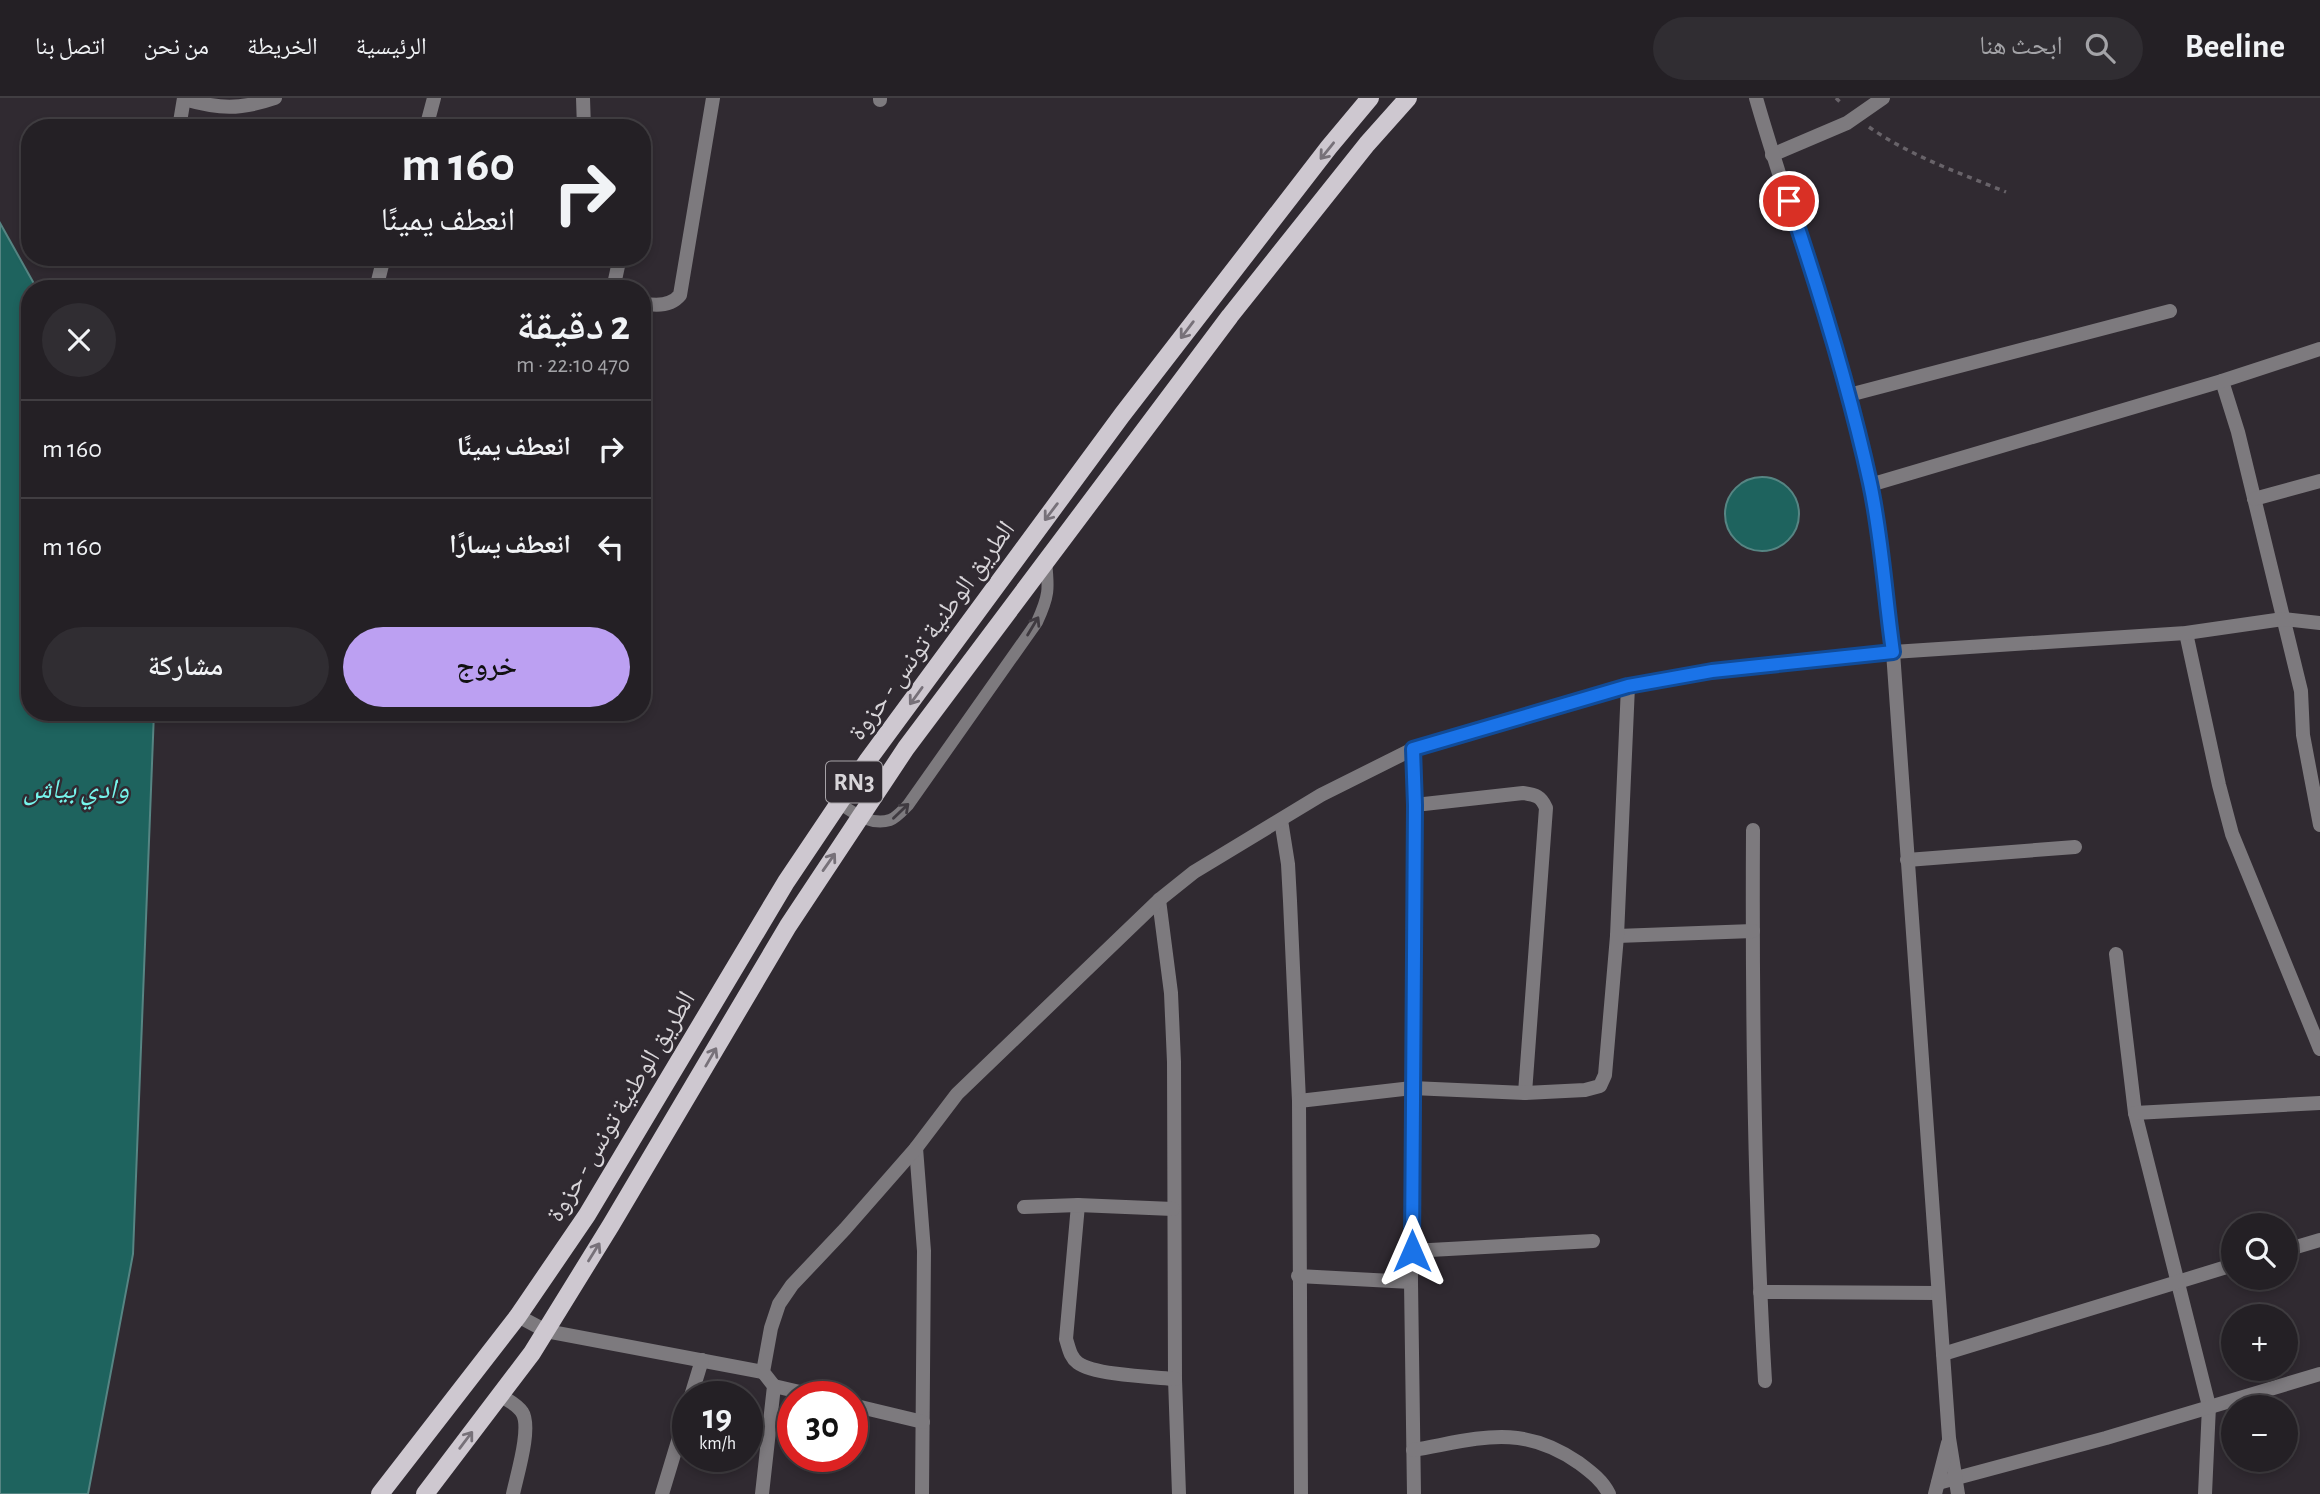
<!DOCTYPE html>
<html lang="ar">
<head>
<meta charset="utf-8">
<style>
	body { margin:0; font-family:"Alegreya Sans","Noto Naskh Arabic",sans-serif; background:#302d32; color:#f1f3f6; direction:rtl; height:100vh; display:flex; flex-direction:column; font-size:26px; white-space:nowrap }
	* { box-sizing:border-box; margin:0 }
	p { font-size:23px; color:#a3a3a7 }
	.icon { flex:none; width:38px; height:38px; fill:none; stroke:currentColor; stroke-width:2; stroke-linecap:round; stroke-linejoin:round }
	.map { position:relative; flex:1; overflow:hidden; direction:ltr }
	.side { position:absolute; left:21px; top:182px; width:630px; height:441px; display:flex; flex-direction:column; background:#242025; border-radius:28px; box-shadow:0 4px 10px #0003,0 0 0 2px #413e42; direction:rtl }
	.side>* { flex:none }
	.guide { position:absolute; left:21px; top:21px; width:630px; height:147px; border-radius:28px; box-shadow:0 4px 10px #0003,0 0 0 2px #413e42; direction:rtl; background:#242025; color:#f1f3f6; overflow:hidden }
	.fabs { position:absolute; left:2221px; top:1115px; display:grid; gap:14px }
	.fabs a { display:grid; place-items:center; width:77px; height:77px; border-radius:50%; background:#242025; box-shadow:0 4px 10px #0003,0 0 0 2px #413e42; font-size:35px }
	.speed { position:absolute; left:672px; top:1283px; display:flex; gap:14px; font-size:35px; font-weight:700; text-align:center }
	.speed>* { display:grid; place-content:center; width:91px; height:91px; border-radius:50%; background:#242025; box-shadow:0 4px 10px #0003,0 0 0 2px #413e42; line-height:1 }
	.speed small { font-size:18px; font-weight:400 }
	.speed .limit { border:10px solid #d22; background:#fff; color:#111 }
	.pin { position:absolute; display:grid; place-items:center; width:60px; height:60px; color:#fff; margin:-30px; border:4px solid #fff; border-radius:50%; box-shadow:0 2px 7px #0007 }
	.me { position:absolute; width:77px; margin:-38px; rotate:0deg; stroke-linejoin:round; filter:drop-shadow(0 0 5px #0008) }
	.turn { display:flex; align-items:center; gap:24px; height:147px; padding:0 21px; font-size:32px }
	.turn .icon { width:91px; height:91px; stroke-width:2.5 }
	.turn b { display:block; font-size:49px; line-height:60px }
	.round { display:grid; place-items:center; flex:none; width:74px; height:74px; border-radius:37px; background:#302d32 }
	.summary { display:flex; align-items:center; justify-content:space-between; height:119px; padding:0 21px }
	h1 { font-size:42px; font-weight:600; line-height:52px }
	.action { display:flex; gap:14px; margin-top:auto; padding:14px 21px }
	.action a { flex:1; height:80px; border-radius:42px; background:#bca0f2; color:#111; font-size:28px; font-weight:600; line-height:80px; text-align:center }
	.action a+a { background:#302d32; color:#f1f3f6 }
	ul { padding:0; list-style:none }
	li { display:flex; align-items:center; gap:21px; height:98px; padding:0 21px; border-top:2px solid #413e42 }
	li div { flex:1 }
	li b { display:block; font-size:26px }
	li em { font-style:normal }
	header { display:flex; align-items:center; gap:42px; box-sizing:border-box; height:98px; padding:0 35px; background:#242025; border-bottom:2px solid #413e42 }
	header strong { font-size:33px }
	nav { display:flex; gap:38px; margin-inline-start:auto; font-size:24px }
	.search { width:490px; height:63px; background:#302d32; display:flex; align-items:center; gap:18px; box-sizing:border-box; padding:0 24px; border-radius:38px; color:#a3a3a7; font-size:26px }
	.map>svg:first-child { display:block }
	.water { fill:#1e635e; stroke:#568583; stroke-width:2 }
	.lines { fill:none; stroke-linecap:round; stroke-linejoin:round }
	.path { stroke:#686369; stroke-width:3.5; stroke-dasharray:5 5; stroke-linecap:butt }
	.service { stroke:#7d7a7e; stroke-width:12 }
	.minor { stroke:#7d7a7e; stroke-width:14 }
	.tertiary { stroke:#7d7a7e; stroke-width:14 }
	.primary { stroke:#cec8d0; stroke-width:18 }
	.oneway { stroke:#777179 }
	.oneway2 { stroke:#3f3a40 }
	.route-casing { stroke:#114b97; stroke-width:18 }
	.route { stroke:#1a73e8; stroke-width:12 }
	.labels { text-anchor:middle; stroke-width:5; stroke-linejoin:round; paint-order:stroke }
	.shield { fill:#302a31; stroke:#a6a2a7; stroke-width:2 }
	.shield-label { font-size:24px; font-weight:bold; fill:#d8d5d9 }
	.street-label { font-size:26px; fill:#d8d5d9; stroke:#302a31 }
	.water-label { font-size:28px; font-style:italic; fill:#76f5ec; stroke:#302a31 }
</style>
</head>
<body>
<header>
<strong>Beeline</strong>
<div class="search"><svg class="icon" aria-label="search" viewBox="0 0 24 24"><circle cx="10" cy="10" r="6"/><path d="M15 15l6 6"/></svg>ابحث هنا</div>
<nav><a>الرئيسية</a><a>الخريطة</a><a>من نحن</a><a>اتصل بنا</a></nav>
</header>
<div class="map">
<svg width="2320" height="1396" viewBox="0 0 2320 1396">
	<rect width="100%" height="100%" fill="#302a31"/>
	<g class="water">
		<polygon points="0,125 37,191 30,191 30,614 154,614 133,1156 88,1396 0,1396"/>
		<circle cx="1762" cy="416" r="37"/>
	</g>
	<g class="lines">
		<g class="path">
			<polyline points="1836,0 1842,6"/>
			<path d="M1869,29C1910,58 1960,75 2006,94"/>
		</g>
		<path class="service" d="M840,706C854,715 871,728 890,722C896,720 903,712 908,707L1037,524C1049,498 1049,491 1046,464"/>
		<g class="minor">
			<polyline points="583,0 584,30"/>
			<path d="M184,1C219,11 240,12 275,0"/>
			<polyline points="880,2 880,0"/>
			<polyline points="179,30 184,0"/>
			<polyline points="426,30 434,0"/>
			<polyline points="1772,57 1847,25 1883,0"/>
			<polyline points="376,191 384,159"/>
			<polyline points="613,191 620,159"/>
			<path d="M642,205C656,208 671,208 680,197L713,0"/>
			<polyline points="2222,283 2238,334 2301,593 2303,637 2320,727"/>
			<polyline points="1849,297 2170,213"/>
			<polyline points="1870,387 2222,283 2320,251"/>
			<polyline points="2254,401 2320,383"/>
			<polyline points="2186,535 2219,687 2232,736 2320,951"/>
			<polyline points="1413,651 1415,707 1411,1184 1414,1396"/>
			<path d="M1415,707L1523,695C1536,697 1541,698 1546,710L1525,995"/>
			<polyline points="1281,722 1288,766 1290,803 1299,1003 1301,1396"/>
			<path d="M1753,732C1752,916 1754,1100 1765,1283"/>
			<polyline points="1907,762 2075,749"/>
			<polyline points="1159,802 1171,895 1174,964 1175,1281 1179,1396"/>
			<polyline points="1617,838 1753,833"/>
			<polyline points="2116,856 2135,1015 2209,1308 2205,1396"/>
			<polyline points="1299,1003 1412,990 1525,995 1585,992 1600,988 1605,977 1617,838 1628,588"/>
			<polyline points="2135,1015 2320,1005"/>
			<polyline points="916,1050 924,1153 922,1396"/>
			<path d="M1078,1107L1066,1241C1069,1250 1070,1259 1078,1265C1094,1277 1154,1279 1175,1281"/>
			<polyline points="1024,1109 1078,1107 1173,1111"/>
			<polyline points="2286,1152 2320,1142"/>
			<polyline points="1412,1153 1593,1143"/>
			<polyline points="1298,1178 1411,1184"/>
			<polyline points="1760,1194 1938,1195"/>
			<polyline points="518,1218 546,1233 763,1274"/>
			<polyline points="1943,1256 2233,1167"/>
			<polyline points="774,1288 817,1298"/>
			<path d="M500,1297C507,1302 517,1306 522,1314C532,1329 517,1377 513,1396"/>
			<polyline points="691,1298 702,1262"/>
			<polyline points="852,1307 923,1324"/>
			<path d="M1413,1352C1478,1341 1520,1324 1579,1365C1591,1374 1603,1383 1609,1396"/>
			<polyline points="1938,1385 2106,1340 2320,1276"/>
			<polyline points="662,1396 688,1310"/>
			<polyline points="762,1396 774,1288 763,1274 771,1230 779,1206 792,1187 845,1131 916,1050 957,996 1159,802 1194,774 1321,697 1413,651 1628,588 1712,573 1893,554 2186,535 2283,521 2320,525"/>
		</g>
		<g class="tertiary">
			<path d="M1756,0C1793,129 1843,254 1870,386C1882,442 1885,498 1893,554L1949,1340L1958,1396"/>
			<polyline points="1935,1396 1948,1345"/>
		</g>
		<g class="primary">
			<polyline points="380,1396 518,1218 587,1117 786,784 868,662 1122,317 1329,49 1370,0"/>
			<polyline points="425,1396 532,1255 611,1127 788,828 906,650 1230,218 1367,46 1408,0"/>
		</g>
	</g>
	<defs><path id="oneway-shaft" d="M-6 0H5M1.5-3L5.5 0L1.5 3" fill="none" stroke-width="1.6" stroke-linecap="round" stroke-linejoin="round" transform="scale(1.75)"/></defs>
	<g class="oneway">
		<use href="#oneway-shaft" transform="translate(1327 53) rotate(129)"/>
		<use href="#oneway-shaft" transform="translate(1187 232) rotate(127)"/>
		<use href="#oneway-shaft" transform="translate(1051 414) rotate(127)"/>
		<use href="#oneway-shaft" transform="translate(916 598) rotate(126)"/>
		<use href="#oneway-shaft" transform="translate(829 764) rotate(-55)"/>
		<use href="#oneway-shaft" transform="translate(711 959) rotate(-60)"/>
		<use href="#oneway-shaft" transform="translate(594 1154) rotate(-58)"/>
		<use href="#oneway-shaft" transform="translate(466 1342) rotate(-53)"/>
	</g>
	<g class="oneway2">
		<use href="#oneway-shaft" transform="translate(1033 528) rotate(-59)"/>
		<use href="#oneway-shaft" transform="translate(901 713) rotate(-44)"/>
	</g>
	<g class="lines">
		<defs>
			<path id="route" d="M1412,1153L1415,707L1413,651L1628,588L1712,573L1893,554C1885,498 1882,441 1870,385C1849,289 1820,195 1789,103"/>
		</defs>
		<use href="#route" class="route-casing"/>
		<use href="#route" class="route"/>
	</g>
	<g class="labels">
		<rect class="shield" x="826" y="663.5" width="56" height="41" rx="5"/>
		<g class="shield-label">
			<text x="854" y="692">RN3</text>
		</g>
		<g class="street-label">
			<text transform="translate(931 532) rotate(-54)" y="9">الطريق الوطنية تونس - حزوة</text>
			<text transform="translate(620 1008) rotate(-59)" y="9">الطريق الوطنية تونس - حزوة</text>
		</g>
		<g class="water-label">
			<text x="76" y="700">وادي بياش</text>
		</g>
	</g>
</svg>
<div class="fabs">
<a><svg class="icon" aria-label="search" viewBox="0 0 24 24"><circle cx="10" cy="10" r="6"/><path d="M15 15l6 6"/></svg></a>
<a>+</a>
<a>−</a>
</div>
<div class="speed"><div>19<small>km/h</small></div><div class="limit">30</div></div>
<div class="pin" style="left:1789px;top:103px;background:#d93025"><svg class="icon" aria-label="arrive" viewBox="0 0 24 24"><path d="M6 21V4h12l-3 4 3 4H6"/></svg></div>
<svg class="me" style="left:1412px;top:1153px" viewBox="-20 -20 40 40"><path d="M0-17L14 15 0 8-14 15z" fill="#1a73e8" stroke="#fff" stroke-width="4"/></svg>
<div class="guide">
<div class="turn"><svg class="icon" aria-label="right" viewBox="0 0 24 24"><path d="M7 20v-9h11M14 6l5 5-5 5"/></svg><div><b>160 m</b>انعطف يمينًا</div></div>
</div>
<section class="side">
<div class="summary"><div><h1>2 دقيقة</h1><p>470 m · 22:10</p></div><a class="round"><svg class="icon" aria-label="close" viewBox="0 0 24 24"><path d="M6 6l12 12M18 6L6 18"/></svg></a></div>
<ul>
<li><svg class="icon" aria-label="right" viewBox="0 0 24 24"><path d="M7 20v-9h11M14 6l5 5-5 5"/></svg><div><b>انعطف يمينًا</b></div><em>160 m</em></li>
<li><svg class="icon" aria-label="left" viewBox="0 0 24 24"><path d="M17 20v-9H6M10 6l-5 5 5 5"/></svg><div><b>انعطف يسارًا</b></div><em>160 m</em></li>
</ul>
<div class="action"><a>خروج</a><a>مشاركة</a></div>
</section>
</div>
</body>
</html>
